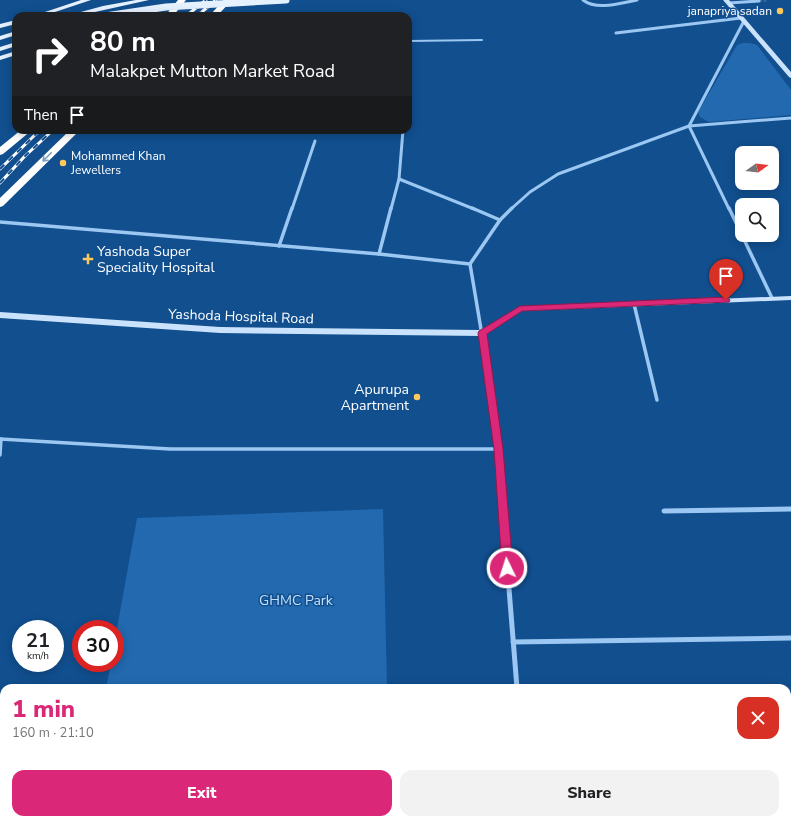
<!DOCTYPE html>
<html lang="en">
<head>
<meta charset="utf-8">
<style>
	body { margin:0; font-family:"Nunito Sans",sans-serif; background:#f2f2f2; color:#202124; height:100vh; display:flex; flex-direction:column; font-size:15px; white-space:nowrap }
	* { box-sizing:border-box; margin:0 }
	p { font-size:13px; color:#757577 }
	.icon { flex:none; width:22px; height:22px; fill:none; stroke:currentColor; stroke-width:2; stroke-linecap:round; stroke-linejoin:round }
	.map { position:relative; flex:1; overflow:hidden }
	.panel { position:absolute; left:0px; top:684px; width:791px; height:140px; display:flex; flex-direction:column; background:#fff; border-radius:12px 12px 0 0; box-shadow:0 2px 10px #0003 }
	.panel>* { flex:none }
	.guide { position:absolute; left:12px; top:12px; width:400px; height:122px; border-radius:12px; box-shadow:0 2px 10px #0003; background:#202124; color:#fff; overflow:hidden }
	.needle { width:26px; rotate:76deg }
	.tools { position:absolute; left:735px; top:146px; display:grid; gap:8px }
	.tools a { display:grid; place-items:center; width:44px; height:44px; border-radius:8px; background:#fff; box-shadow:0 2px 10px #0003; font-size:20px }
	.speed { position:absolute; left:12px; top:620px; display:flex; gap:8px; font-size:20px; font-weight:700; text-align:center }
	.speed>* { display:grid; place-content:center; width:52px; height:52px; border-radius:50%; background:#fff; box-shadow:0 2px 10px #0003; line-height:1 }
	.speed small { font-size:10px; font-weight:400 }
	.speed .limit { border:6px solid #d22; background:#fff; color:#111 }
	.pin { position:absolute; display:grid; place-items:center; width:34px; height:34px; color:#fff; margin:-41px -17px; border-radius:50% 50% 50% 0; rotate:-45deg; box-shadow:0 0 4px #0007 }
	.pin .icon { rotate:45deg }
	.me { position:absolute; width:44px; margin:-22px; rotate:356deg; stroke-linejoin:round; filter:drop-shadow(0 0 3px #0008) }
	.turn { display:flex; align-items:center; gap:14px; height:84px; padding:0 12px; font-size:18px }
	.turn .icon { width:52px; height:52px; stroke-width:2.5 }
	.turn b { display:block; font-size:28px; line-height:34px }
	.then { display:flex; align-items:center; height:38px; padding:0 12px; background:#0003; gap:8px; font-size:15px }
	.round { display:grid; place-items:center; flex:none; width:42px; height:42px; border-radius:12px; background:#f2f2f2 }
	.headline { display:flex; align-items:center; justify-content:space-between; height:68px; padding:0 12px }
	h1 { font-size:24px; font-weight:800; line-height:30px; color:#db2777 }
	.cta { display:flex; gap:8px; margin-top:auto; padding:8px 12px }
	.cta a { flex:1; height:46px; border-radius:12px; background:#db2777; color:#fff; font-size:16px; font-weight:800; line-height:46px; text-align:center }
	.cta a+a { background:#f2f2f2; color:#202124 }
	.map>svg:first-child { display:block }
	.green { fill:#2369af }
	.lines { fill:none; stroke-linecap:round; stroke-linejoin:round }
	.street-tunnel { stroke:#3569a0; stroke-width:3; stroke-dasharray:3 1.5; stroke-linecap:butt }
	.lane { stroke:#9bc7f2; stroke-width:2 }
	.street-far2 { stroke:#9bc7f2; stroke-width:3 }
	.street-far1 { stroke:#9bc7f2; stroke-width:3.5 }
	.street { stroke:#9bc7f2; stroke-width:5 }
	.secondary { fill:#cae2fc; fill-rule:evenodd }
	.primary { fill:#e6f1ff; fill-rule:evenodd }
	.highway { fill:#fff; fill-rule:evenodd }
	.rail-casing { stroke:#fff; stroke-width:3 }
	.rail { stroke:#114f8f; stroke-width:2; stroke-dasharray:6; stroke-linecap:butt }
	.primary-bridge { stroke:#e6f1ff; stroke-width:7 }
	.oneway { stroke:#7c9ec1 }
	.route { fill:#db2777; stroke:#8e194d }
	.poi-dot { fill:#ffc85c; stroke:#114f8f; stroke-width:1.5 }
	.labels { text-anchor:middle; stroke-width:3; stroke-linejoin:round; paint-order:stroke }
	.far-poi-label { font-size:12px; fill:#fff; stroke:#114f8f; text-anchor:end }
	.poi-label { font-size:14px; fill:#fff; stroke:#114f8f; text-anchor:start }
	.street-label { font-size:14px; fill:#fff; stroke:#114f8f }
	.park-label { font-size:14px; fill:#c2e0fd; stroke:#114f8f }
</style>
</head>
<body>
<div class="map">
<svg width="791" height="824" viewBox="0 0 791 824">
	<rect width="100%" height="100%" fill="#114f8f"/>
	<g class="green">
		<polygon points="743,43 750,43 757,45 791,90 791,115 709,122 700,117 698,112 737,45"/>
		<polygon points="383,509 387,688 106,688 111,663 115,663 115,639 137,518"/>
	</g>
	<g class="lines">
		<polyline class="street-tunnel" points="759,1 767,0"/>
		<g class="lane">
			<polyline points="408,41 482,40"/>
			<polyline points="408,51 408,57"/>
		</g>
		<g class="street-far2">
			<path d="M583,0C597,11 621,3 637,0"/>
			<polyline points="729,3 759,1"/>
			<polyline points="616,33 741,18"/>
			<polyline points="689,126 729,209"/>
			<polyline points="689,126 744,21"/>
			<polyline points="399,179 474,209"/>
			<polyline points="292,209 315,141"/>
			<polyline points="391,209 399,179 403,130"/>
			<polyline points="511,209 530,192 558,174 689,126 791,118"/>
		</g>
		<g class="street-far1">
			<polyline points="472,208 500,220"/>
			<polyline points="729,208 772,298"/>
			<polyline points="0,222 379,254 470,264"/>
			<polyline points="279,246 292,208"/>
			<polyline points="379,254 391,208"/>
			<polyline points="634,304 657,400"/>
			<polyline points="0,439 170,449 498,449"/>
			<polyline points="0,455 1,439"/>
			<path d="M500,478C495,407 482,335 470,264L500,220L512,208"/>
		</g>
		<g class="street">
			<polyline points="500,477 517,688"/>
			<polyline points="664,511 791,509"/>
			<polyline points="513,642 791,638"/>
			<polyline points="527,820 527,824"/>
		</g>
		<g class="secondary">
			<polygon points="723,0 729,0 791,72 791,78 789,77"/>
			<polygon points="791,296 791,300 522,311 482,336 220,333 0,318 0,312 220,327 481,330 520,307"/>
		</g>
		<g class="primary">
			<polygon points="81,0 91,0 43,16 33,16"/>
			<polygon points="136,0 149,0 77,16 66,16 103,6"/>
			<polygon points="143,11 156,12 166,16 127,16"/>
			<polygon points="16,20 16,24 0,28 0,24"/>
			<polygon points="16,31 16,35 0,40 0,36"/>
			<polygon points="16,42 16,46 0,51 0,47"/>
			<polygon points="16,51 16,55 0,60 0,56"/>
		</g>
		<g class="highway">
			<polygon points="178,0 186,0 173,16 165,16"/>
			<polygon points="224,0 232,0 217,16 209,16"/>
			<polygon points="21,130 32,130 3,154 0,155 0,147"/>
			<polygon points="70,130 80,130 3,206 0,207 0,198"/>
		</g>
		<defs>
			<g id="rail">
				<polyline points="186,16 206,0"/>
				<polyline points="197,16 216,0"/>
				<polyline points="0,169 40,130"/>
				<polyline points="0,183 25,156 53,130"/>
			</g>
		</defs>
		<use href="#rail" class="rail-casing"/>
		<use href="#rail" class="rail"/>
		<polyline class="primary-bridge" points="105,16 166,7 286,0"/>
	</g>
	<defs><path id="oneway-shaft" d="M-6 0H5M1.5-3L5.5 0L1.5 3" fill="none" stroke-width="1.6" stroke-linecap="round" stroke-linejoin="round"/></defs>
	<use class="oneway" href="#oneway-shaft" transform="translate(47 157) rotate(135)"/>
	<polygon class="route" points="726,297 730,300 729,302 522,311 487,334 503,449 513,568 511,571 507,572 504,571 502,568 494,449 478,333 479,331 520,306"/>
	<g class="poi-dot">
		<circle cx="780" cy="11" r="4"/>
		<circle cx="63" cy="163" r="4"/>
		<path d="M86 253h4v4h4v4h-4v4h-4v-4h-4v-4h4z"/>
		<circle cx="417" cy="397" r="4"/>
	</g>
	<g class="labels">
		<g class="far-poi-label">
			<text x="772" y="15">janapriya sadan</text>
			<text x="71" y="160" text-anchor="start">Mohammed Khan<tspan x="71" dy="14">Jewellers</tspan></text>
		</g>
		<g class="poi-label">
			<text x="97" y="256">Yashoda Super<tspan x="97" dy="16">Speciality Hospital</tspan></text>
			<text x="409" y="394" text-anchor="end">Apurupa<tspan x="409" dy="16">Apartment</tspan></text>
		</g>
		<g class="street-label">
			<text transform="translate(241 316) rotate(2)" y="5">Yashoda Hospital Road</text>
		</g>
		<g class="park-label">
			<text x="296" y="605">GHMC Park</text>
		</g>
	</g>
</svg>
<div class="tools">
<a><svg class="needle" viewBox="-14 -14 28 28"><path d="M0-13l5 13h-10z" fill="#e53935"/><path d="M0 13l5-13h-10z" fill="#757577"/></svg></a>
<a><svg class="icon" aria-label="search" viewBox="0 0 24 24"><circle cx="10" cy="10" r="6"/><path d="M15 15l6 6"/></svg></a>
</div>
<div class="speed"><div>21<small>km/h</small></div><div class="limit">30</div></div>
<div class="pin" style="left:726px;top:300px;background:#d93025"><svg class="icon" aria-label="arrive" viewBox="0 0 24 24"><path d="M6 21V4h12l-3 4 3 4H6"/></svg></div>
<svg class="me" style="left:507px;top:568px" viewBox="-20 -20 40 40"><circle r="17" fill="#db2777" stroke="#fff" stroke-width="3"/><path d="M0-11L8 9 0 5-8 9z" fill="#fff"/></svg>
<div class="guide">
<div class="turn"><svg class="icon" aria-label="right" viewBox="0 0 24 24"><path d="M7 20v-9h11M14 6l5 5-5 5"/></svg><div><b>80 m</b>Malakpet Mutton Market Road</div></div>
<div class="then">Then<svg class="icon" aria-label="arrive" viewBox="0 0 24 24"><path d="M6 21V4h12l-3 4 3 4H6"/></svg></div>
</div>
<section class="panel">
<div class="headline"><div><h1>1 min</h1><p>160 m · 21:10</p></div><a class="round" style="background:#d93025;color:#fff"><svg class="icon" aria-label="close" viewBox="0 0 24 24"><path d="M6 6l12 12M18 6L6 18"/></svg></a></div>
<div class="cta"><a>Exit</a><a>Share</a></div>
</section>
</div>
</body>
</html>
